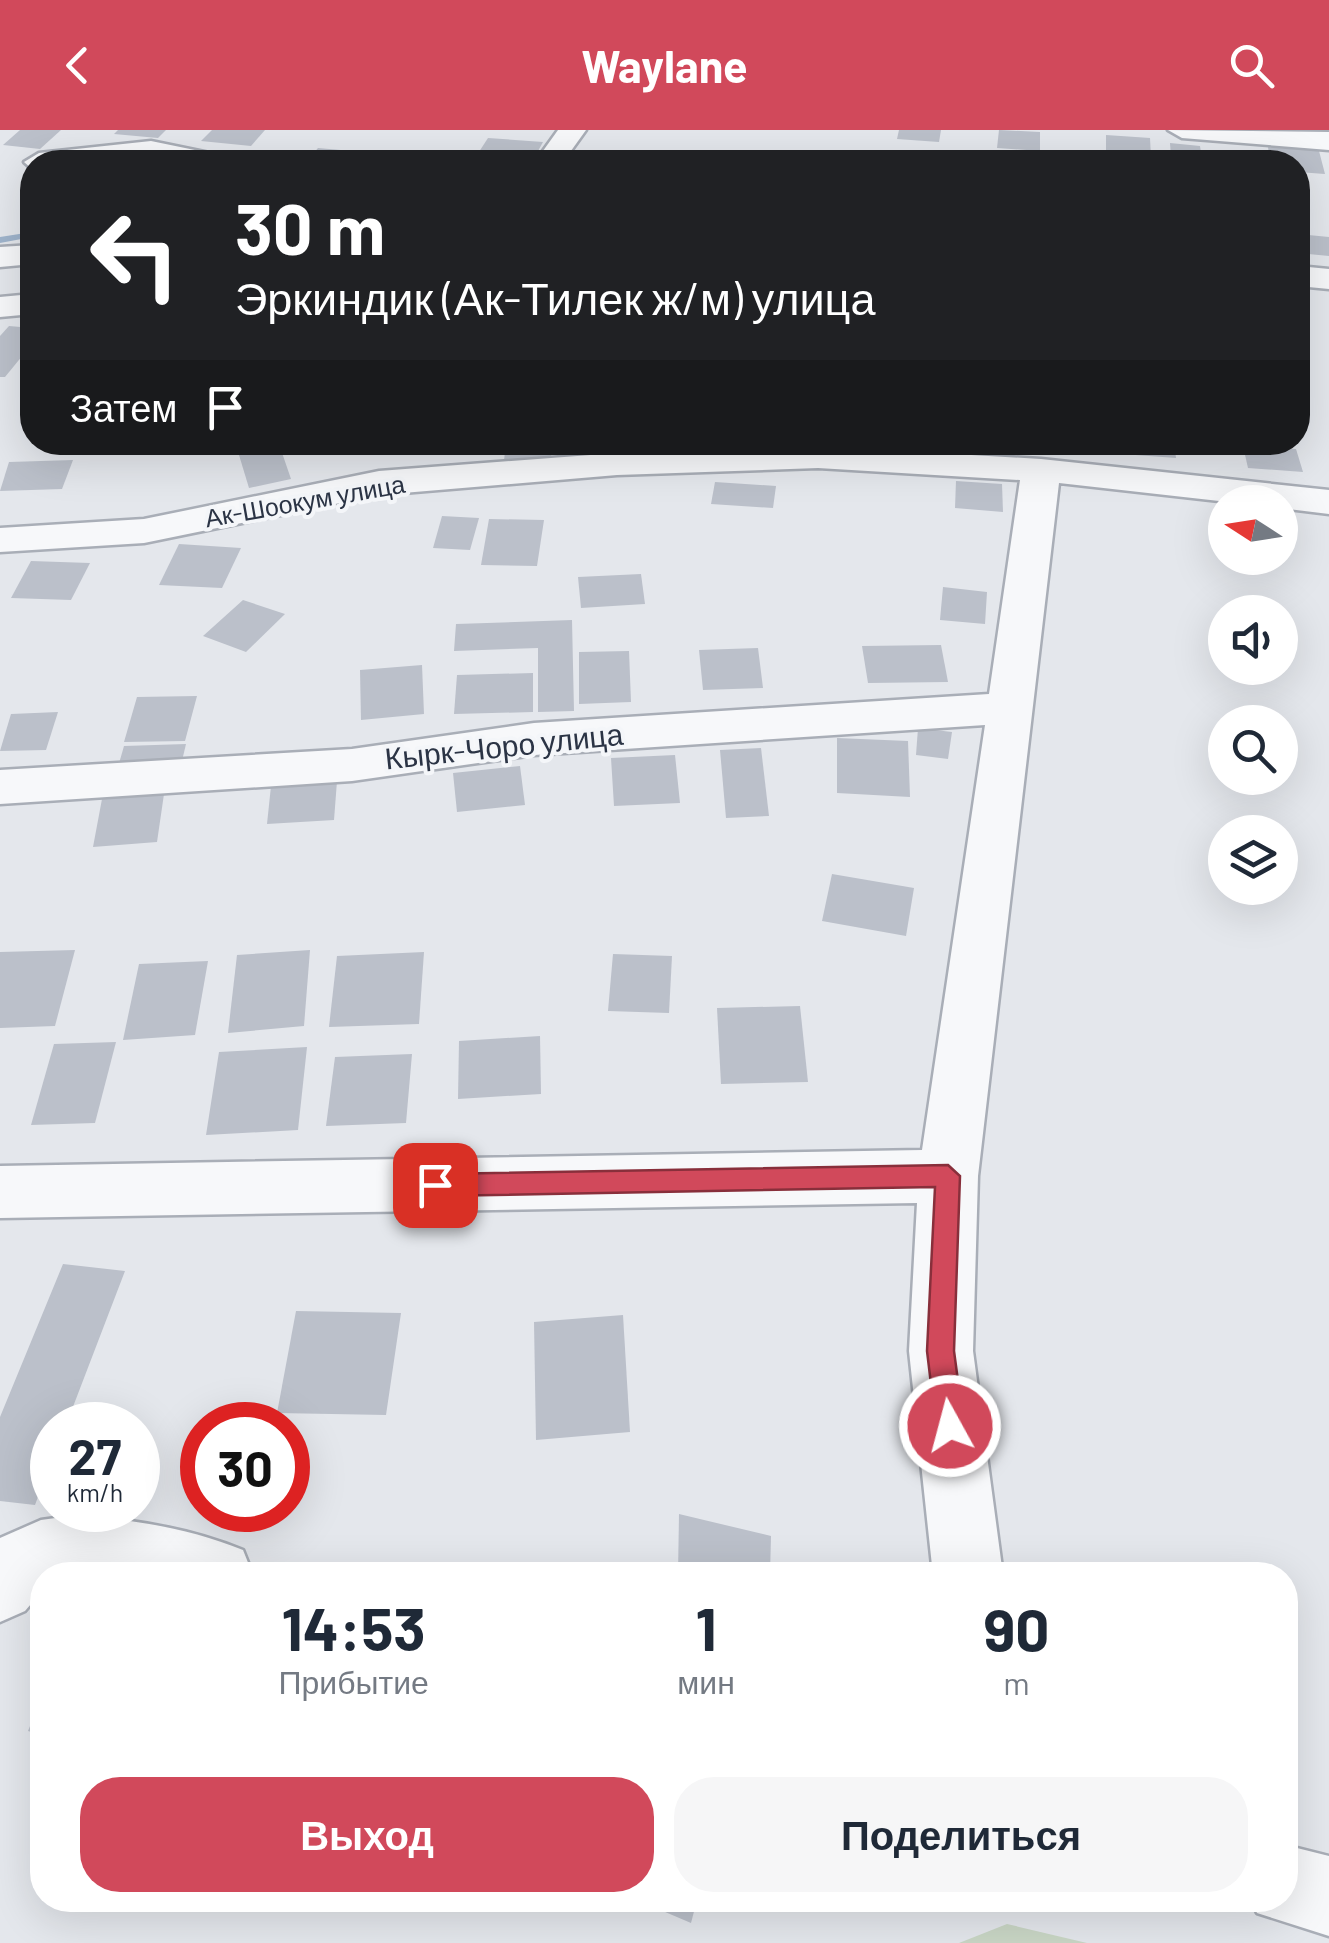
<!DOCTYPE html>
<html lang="ru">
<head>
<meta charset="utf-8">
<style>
	body { margin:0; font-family:Barlow,sans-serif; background:#f6f6f7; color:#1f2937; height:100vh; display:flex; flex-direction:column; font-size:38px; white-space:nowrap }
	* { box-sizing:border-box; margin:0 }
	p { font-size:32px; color:#747a83 }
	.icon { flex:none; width:55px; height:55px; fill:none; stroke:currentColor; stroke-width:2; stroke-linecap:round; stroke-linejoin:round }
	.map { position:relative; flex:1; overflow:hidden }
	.details { position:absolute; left:30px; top:1432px; width:1268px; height:350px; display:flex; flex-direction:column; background:#fff; border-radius:40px; box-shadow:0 10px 40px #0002 }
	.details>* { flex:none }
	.hud { position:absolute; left:20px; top:20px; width:1290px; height:305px; border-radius:40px; box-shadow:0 10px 40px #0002; background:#202124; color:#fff; overflow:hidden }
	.needle { width:65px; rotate:282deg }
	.fabs { position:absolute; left:1208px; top:355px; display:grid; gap:20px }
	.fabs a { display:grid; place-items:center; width:90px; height:90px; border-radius:50%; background:#fff; box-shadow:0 10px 40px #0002; font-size:50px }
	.speed { position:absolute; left:30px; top:1272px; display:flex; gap:20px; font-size:50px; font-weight:700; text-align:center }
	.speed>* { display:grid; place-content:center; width:130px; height:130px; border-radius:50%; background:#fff; box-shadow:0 10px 40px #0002; line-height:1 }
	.speed small { font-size:25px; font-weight:400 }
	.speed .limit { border:15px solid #d22; background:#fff; color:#111 }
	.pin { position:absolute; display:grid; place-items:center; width:85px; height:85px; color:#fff; margin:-42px; border-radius:20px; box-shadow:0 5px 15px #0006 }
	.me { position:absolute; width:110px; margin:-55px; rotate:353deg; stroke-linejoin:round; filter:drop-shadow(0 0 8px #0008) }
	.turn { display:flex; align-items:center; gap:35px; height:210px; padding:0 50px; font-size:45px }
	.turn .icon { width:130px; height:130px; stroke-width:2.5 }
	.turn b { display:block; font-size:70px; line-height:85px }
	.then { display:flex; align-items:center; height:95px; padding:0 50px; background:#0003; gap:20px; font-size:38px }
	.eta { display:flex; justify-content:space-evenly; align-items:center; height:170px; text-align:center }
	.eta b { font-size:60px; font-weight:700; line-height:70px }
	.primary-button { display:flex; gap:20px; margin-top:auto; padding:20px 50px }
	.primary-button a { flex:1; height:115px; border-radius:40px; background:#d1495b; color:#fff; font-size:40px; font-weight:700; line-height:115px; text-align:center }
	.primary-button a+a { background:#f6f6f7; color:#1f2937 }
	header { display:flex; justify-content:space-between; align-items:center; height:130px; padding:0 50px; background:#d1495b; color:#fff; font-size:45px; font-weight:700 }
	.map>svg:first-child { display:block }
	.green { fill:#c9d6c5 }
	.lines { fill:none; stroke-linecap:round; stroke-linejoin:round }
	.stream { fill:#9fb4cc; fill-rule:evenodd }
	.building { fill:#bbc0ca }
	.minor-casing { stroke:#a9aeb7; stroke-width:5 }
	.minor { fill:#f7f8fa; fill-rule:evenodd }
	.route { fill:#d1495b; stroke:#882f3b; stroke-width:2.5 }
	.labels { text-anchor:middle; stroke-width:8; stroke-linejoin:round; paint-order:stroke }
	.far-street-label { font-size:25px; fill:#2b3445; stroke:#f4f6f9 }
	.street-label { font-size:30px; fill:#2b3445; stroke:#f4f6f9 }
</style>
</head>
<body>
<header><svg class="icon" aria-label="back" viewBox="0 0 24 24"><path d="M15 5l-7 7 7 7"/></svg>Waylane<svg class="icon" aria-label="search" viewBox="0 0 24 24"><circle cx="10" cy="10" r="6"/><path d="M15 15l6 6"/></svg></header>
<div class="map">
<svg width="1329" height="1813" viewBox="0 0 1329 1813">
	<rect width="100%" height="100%" fill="#e4e7ec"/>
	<polygon class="green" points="1007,1794 1087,1813 959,1813"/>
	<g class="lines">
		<polygon class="stream" points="32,102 32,107 0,113 0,107"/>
	</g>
	<g class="building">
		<polygon points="20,0 61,0 40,19 3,15"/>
		<polygon points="118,0 166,0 158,8 114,4"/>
		<polygon points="212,0 265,0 251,16 201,11"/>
		<polygon points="899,0 941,0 939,12 897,9"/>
		<polygon points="999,0 1040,2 1040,21 997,18"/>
		<polygon points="1106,5 1150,8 1151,28 1106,24"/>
		<polygon points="488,8 543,12 532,32 475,28"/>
		<polygon points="1170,13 1200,16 1202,29 1171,27"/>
		<polygon points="1268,17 1319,21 1325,44 1298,42 1298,32 1270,32"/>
		<polygon points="318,18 375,23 368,32 306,32"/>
		<polygon points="1298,104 1329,107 1329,126 1298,123"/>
		<polygon points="9,196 32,198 32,214 5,247 0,247 0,206"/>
		<polygon points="300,312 362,312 361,321 298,322"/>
		<polygon points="506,312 552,312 551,330 504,331"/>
		<polygon points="858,312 907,312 906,320 858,316"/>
		<polygon points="926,312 960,312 960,323 926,319"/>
		<polygon points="1121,312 1174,312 1176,328 1122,324"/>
		<polygon points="1243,316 1296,319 1303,342 1248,338"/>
		<polygon points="280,317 291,349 249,358 239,325"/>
		<polygon points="73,330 62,359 0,361 9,332"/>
		<polygon points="956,351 1002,354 1003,382 955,378"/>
		<polygon points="715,352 776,356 773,378 711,374"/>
		<polygon points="442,386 479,388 470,420 433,418"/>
		<polygon points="489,389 544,390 537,436 481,435"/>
		<polygon points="179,414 241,418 222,458 159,455"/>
		<polygon points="31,431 90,433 71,470 11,468"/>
		<polygon points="641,444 645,474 581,478 578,447"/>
		<polygon points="943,457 987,462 985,494 940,490"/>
		<polygon points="243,470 285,484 246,522 203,506"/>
		<polygon points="572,490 574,581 538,582 538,518 454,521 456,494"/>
		<polygon points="941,515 948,552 868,553 862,516"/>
		<polygon points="758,518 763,558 703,560 699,520"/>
		<polygon points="629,521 631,572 579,574 579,522"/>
		<polygon points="422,535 424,584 361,590 360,540"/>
		<polygon points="533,543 533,582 454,584 457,545"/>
		<polygon points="197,566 185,611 124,612 137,567"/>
		<polygon points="58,582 46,620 0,621 11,584"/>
		<polygon points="918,598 952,602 948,629 916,625"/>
		<polygon points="837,608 908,611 910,667 837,663"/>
		<polygon points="186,614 181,635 118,637 124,616"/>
		<polygon points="761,618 769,686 726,688 720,620"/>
		<polygon points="675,625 680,673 614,676 611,628"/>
		<polygon points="520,636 525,675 457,682 453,643"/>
		<polygon points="337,651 334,690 267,694 271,656"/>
		<polygon points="164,664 157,712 93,717 102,669"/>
		<polygon points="832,744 914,758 906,806 822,791"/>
		<polygon points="75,820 55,896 0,898 0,822"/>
		<polygon points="310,820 304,896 228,903 237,825"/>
		<polygon points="424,822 419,894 329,897 337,826"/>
		<polygon points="613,824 672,826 669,883 608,881"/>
		<polygon points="208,831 195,905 123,910 139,834"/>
		<polygon points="800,876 808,952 721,954 717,878"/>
		<polygon points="540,906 541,964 458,969 459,911"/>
		<polygon points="116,912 95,993 31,995 54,914"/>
		<polygon points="307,917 298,1000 206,1005 219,922"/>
		<polygon points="412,924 406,993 326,996 335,927"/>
		<polygon points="63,1134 125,1141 66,1295 52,1295 52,1329 35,1375 0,1371 0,1287"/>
		<polygon points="296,1181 401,1183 386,1285 277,1283"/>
		<polygon points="623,1185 630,1302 536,1310 534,1192"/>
		<polygon points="679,1384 771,1406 770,1445 678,1445"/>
		<polygon points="42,1567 42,1605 28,1601"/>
		<polygon points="637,1770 697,1770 691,1793"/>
	</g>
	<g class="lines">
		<defs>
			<g id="minor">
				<polygon points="558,0 586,0 563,32 535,32"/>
				<polygon points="1168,0 1329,2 1329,20 1182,8"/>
				<polygon points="151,11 224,26 229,32 151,29 32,32 32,39 24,32 39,23"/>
				<polygon points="32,115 32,134 0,137 0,117"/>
				<polygon points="1298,136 1329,139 1329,159 1298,156"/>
				<polygon points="32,164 32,184 0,187 0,167"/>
				<polygon points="818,316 1041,329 1329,360 1329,384 1280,378 1280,372 1228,372 1059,353 978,1046 973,1221 1003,1445 933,1445 909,1221 917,1073 0,1088 0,1036 922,1020 985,595 534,625 352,651 0,674 0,640 352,619 534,593 989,564 1020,350 818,338 617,345 379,365 144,413 0,422 0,398 144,389 379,341 617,323"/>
				<path d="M70,1386C128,1388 189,1398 243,1420L253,1445H42V1461L25,1481L0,1492V1408L41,1390Z"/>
				<polygon points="1285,1715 1329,1726 1329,1806 1257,1783 1251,1770 1285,1770"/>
			</g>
		</defs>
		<use href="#minor" class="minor-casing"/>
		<use href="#minor" class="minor"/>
	</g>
	<polygon class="route" points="948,1035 960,1046 954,1221 964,1296 960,1305 950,1309 940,1305 936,1296 927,1221 935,1057 435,1066 422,1055 435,1044"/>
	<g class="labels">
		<g class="far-street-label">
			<text transform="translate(305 371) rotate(-10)" y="9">Ак-Шоокум улица</text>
		</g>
		<g class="street-label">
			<text transform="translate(504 617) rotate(-6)" y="10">Кырк-Чоро улица</text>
		</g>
	</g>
</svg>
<div class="fabs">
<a><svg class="needle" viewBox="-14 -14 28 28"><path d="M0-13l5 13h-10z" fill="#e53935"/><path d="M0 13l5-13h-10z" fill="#747a83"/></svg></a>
<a><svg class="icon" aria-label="sound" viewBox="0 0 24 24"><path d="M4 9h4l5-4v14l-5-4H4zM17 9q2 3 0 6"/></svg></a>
<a><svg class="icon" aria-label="search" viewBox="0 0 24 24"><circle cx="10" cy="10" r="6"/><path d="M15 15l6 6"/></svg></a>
<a><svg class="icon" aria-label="layers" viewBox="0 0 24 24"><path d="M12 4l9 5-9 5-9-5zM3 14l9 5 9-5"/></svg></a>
</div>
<div class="speed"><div>27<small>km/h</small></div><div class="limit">30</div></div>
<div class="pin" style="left:435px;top:1055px;background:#d93025"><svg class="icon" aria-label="arrive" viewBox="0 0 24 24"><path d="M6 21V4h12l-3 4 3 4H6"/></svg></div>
<svg class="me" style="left:950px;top:1296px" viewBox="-20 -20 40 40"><circle r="17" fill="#d1495b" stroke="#fff" stroke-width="3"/><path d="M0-11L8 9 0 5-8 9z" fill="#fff"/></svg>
<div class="hud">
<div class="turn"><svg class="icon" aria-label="left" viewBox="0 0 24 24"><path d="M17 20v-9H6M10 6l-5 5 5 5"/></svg><div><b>30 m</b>Эркиндик (Ак-Тилек ж/м) улица</div></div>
<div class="then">Затем<svg class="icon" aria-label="arrive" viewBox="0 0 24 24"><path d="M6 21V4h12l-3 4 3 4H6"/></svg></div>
</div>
<section class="details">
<div class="eta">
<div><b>14:53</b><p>Прибытие</p></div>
<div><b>1</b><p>мин</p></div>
<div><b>90</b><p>m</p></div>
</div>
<div class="primary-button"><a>Выход</a><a>Поделиться</a></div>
</section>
</div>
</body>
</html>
